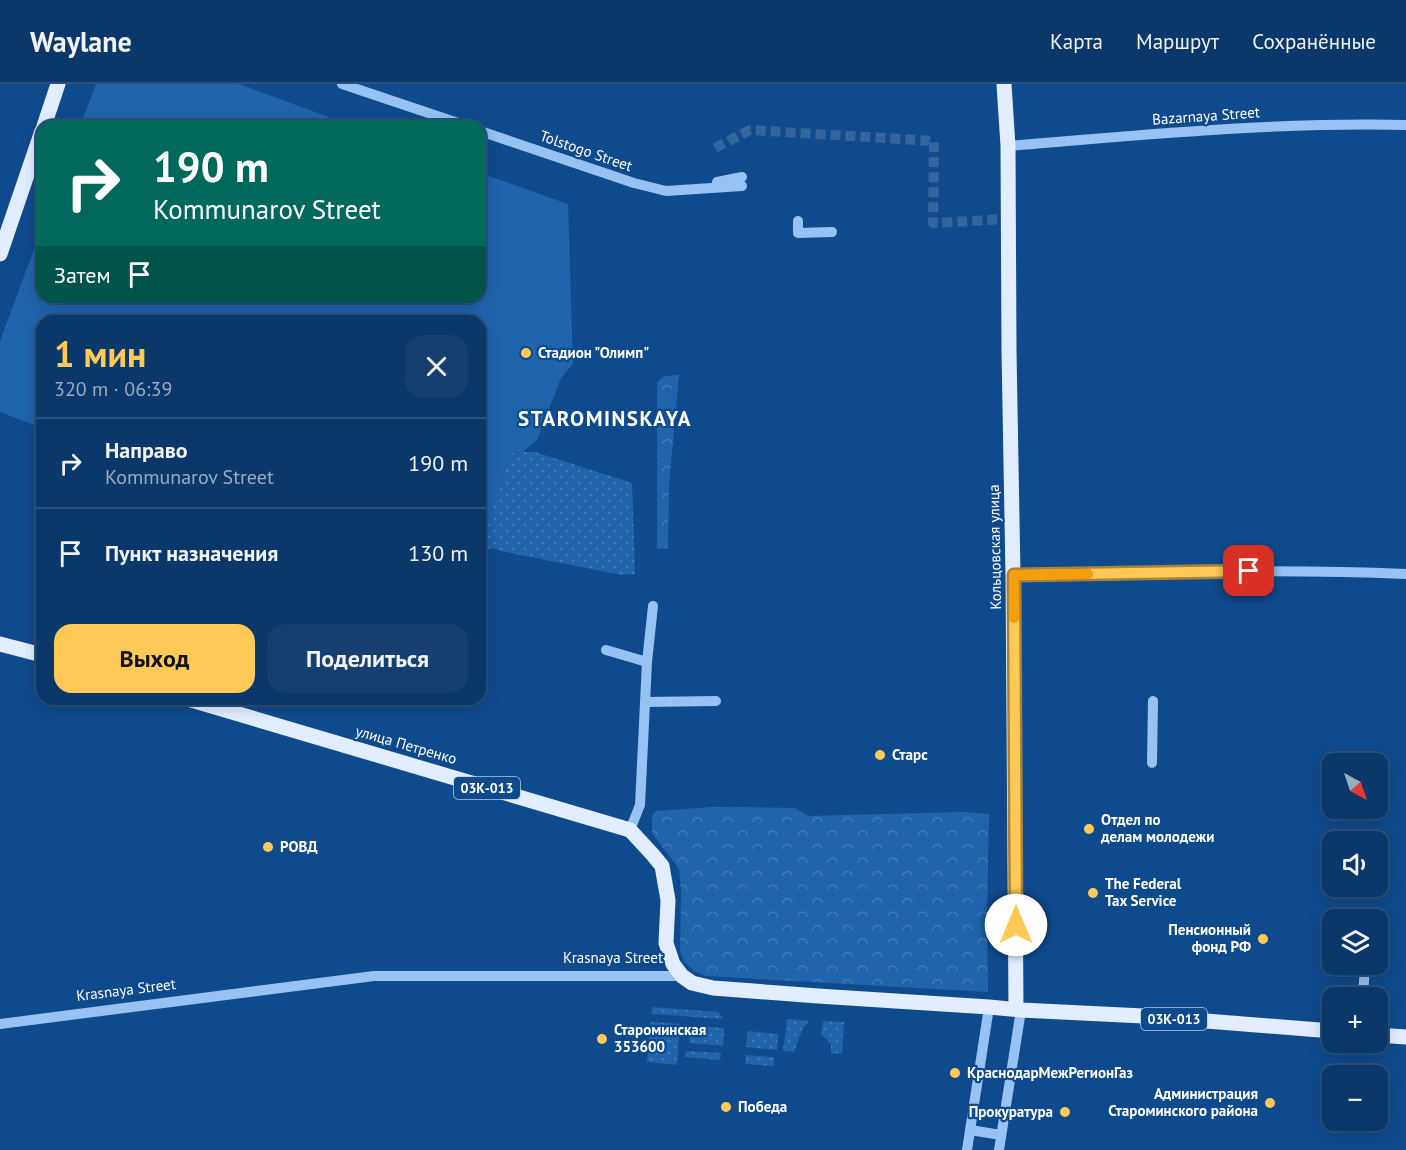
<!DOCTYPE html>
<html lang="ru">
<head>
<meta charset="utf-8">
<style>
	body { margin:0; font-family:"PT Sans",sans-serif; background:#143f70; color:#f1f3f6; height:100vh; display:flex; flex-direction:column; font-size:22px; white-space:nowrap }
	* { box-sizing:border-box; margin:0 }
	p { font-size:20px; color:#9aacc1 }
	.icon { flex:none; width:33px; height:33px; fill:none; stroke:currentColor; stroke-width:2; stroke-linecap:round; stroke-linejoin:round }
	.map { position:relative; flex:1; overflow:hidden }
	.drawer { position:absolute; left:36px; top:231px; width:450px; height:390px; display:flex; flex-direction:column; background:#0b386a; border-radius:18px; box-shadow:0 3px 15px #0003,0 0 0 2px #2b527e }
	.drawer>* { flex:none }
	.guide { position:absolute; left:36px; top:36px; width:450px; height:183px; border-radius:18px; box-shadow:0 3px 15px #0003,0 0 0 2px #2b527e; background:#00695c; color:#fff; overflow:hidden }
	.needle { width:39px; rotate:140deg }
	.tools { position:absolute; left:1322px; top:669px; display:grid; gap:12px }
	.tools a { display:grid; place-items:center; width:66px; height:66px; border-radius:12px; background:#0b386a; box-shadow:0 3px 15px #0003,0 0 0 2px #2b527e; font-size:30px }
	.pin { position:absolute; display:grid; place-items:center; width:51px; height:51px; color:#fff; margin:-26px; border-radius:12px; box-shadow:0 3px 9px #0006 }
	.me { position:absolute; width:66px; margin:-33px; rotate:0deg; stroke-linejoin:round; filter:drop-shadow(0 0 4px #0008) }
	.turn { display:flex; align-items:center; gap:21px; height:126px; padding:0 18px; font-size:27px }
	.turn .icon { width:78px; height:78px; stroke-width:2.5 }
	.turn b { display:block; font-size:42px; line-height:51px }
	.then { display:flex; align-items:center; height:57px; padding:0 18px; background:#0003; gap:12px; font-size:22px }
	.round { display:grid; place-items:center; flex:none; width:63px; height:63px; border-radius:18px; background:#143f70 }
	.summary { display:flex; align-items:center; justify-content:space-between; height:102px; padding:0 18px }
	h1 { font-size:36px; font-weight:800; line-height:45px; color:#ffc958 }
	.primary-button { display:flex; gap:12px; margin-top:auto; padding:12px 18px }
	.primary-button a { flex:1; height:69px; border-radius:18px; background:#ffc958; color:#111; font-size:24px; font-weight:800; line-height:69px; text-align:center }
	.primary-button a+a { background:#143f70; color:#f1f3f6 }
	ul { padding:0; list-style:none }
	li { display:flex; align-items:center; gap:18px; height:90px; padding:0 18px; border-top:2px solid #2b527e }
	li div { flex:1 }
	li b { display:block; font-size:22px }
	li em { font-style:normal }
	header { display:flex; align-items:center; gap:36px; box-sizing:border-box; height:84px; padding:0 30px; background:#0b386a; border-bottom:2px solid #2b527e }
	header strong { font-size:28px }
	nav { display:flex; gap:33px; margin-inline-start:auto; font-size:21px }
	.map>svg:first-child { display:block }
	.grass { fill:url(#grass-dots) }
	.forest { fill:url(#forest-crowns) }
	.pitch { fill:#2064ac }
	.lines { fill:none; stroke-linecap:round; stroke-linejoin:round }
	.minor-tunnel { stroke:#33659e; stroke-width:10; stroke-dasharray:10 5; stroke-linecap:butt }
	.minor { stroke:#96c3f3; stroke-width:10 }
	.major { stroke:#e2eeff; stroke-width:15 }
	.route-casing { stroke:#a68339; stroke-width:15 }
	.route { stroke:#ffc958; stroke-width:10 }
	.slow { stroke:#f59e0b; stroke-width:10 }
	.poi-dot { fill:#ffc958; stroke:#0f4a8d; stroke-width:2 }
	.labels { text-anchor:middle; stroke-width:4.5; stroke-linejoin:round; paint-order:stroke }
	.shield { fill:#0f4a8d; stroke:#b7c9dd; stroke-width:1.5 }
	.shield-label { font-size:14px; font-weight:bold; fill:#fff }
	.street-label { font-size:15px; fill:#fff; stroke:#0f4a8d }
	.poi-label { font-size:15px; font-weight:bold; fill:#fff; stroke:#0f4a8d; text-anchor:start }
	.district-label { font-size:21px; font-weight:bold; letter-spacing:1.5px; fill:#fff; stroke:#0f4a8d }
</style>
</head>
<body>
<header>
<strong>Waylane</strong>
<nav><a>Карта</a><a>Маршрут</a><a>Сохранённые</a></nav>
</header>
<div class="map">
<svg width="1406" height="1066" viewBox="0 0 1406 1066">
	<defs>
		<pattern id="grass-dots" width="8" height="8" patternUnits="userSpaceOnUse" patternTransform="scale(1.5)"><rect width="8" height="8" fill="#2064ac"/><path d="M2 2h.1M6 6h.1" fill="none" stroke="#417bb8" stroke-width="1.8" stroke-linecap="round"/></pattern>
		<pattern id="forest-crowns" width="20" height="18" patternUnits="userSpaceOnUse" patternTransform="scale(1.5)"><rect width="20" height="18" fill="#2064ac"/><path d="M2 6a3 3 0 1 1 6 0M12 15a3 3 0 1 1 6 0" fill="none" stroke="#417bb8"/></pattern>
	</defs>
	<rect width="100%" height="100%" fill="#0f4a8d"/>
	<g class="grass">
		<polygon points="523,368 535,368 632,399 635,490 622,491 501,467 493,464 480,467 480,450 486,438 511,369"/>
		<polygon points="652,923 718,928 724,935 652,930"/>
		<polygon points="787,935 809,937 803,944 794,968 783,967"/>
		<polygon points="823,937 844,938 842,969 831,970 831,960 821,950"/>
		<polygon points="651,938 680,940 677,981 647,978"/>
		<polygon points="690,941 724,944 723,962 689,959"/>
		<polygon points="748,947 778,950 777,966 746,963"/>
		<polygon points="686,967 721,969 720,976 685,973"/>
		<polygon points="746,971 774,973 774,982 745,980"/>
	</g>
	<g class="forest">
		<polygon points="679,291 669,401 668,464 657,465 657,298 665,292"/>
		<polygon points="713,723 795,724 808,732 964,728 989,730 987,834 988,908 705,892 694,887 684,878 680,867 681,806 679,785 652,749 652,732 656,727"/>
	</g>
	<g class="pitch">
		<polygon points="96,0 239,0 353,42 80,42"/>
		<polygon points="480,89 568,120 573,280 561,294 537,356 523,368 511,369 486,438 480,450 480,237 42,237 42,344 0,328 0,257 42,144 42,213 480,213"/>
	</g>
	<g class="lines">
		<polyline class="minor-tunnel" points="715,64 750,46 934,57 933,139 1007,135"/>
		<g class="minor">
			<polyline points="342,0 467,42"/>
			<polyline points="480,47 634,99 666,107 742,102"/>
			<path d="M1008,62C1140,51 1273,38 1406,41"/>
			<polyline points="717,98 742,93"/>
			<polyline points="798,137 798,149 832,148"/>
			<path d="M1013,491C1144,489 1275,484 1406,490"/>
			<polyline points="606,566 647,578"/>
			<polyline points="645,618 716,617"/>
			<polyline points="1152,679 1153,617"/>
			<polyline points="630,746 640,721 647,578 653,522"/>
			<polyline points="1368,836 1369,830"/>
			<polyline points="1363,914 1365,880"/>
			<polyline points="0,940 374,892 682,892"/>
			<polyline points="970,1046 1001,1051"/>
			<polyline points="967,1066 989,923"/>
			<polyline points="999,1066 1021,926"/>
		</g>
		<g class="major">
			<polyline points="1004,0 1008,62 1009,267 1013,491 1016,925"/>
			<polyline points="44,42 58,0"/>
			<polyline points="0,170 42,47"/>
			<polyline points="0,560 42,571"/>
			<polyline points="188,615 630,746 653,771 662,782 668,816 666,859 673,880 682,892 692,899 713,904 818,912 989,923 1021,926 1143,932 1332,947"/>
			<polyline points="1377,951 1406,953"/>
		</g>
	</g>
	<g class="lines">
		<defs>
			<polyline id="route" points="1016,841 1014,491 1249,487"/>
		</defs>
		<use href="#route" class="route-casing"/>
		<use href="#route" class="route"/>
		<polyline class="slow" points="1014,534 1014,491 1088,490"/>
	</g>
	<g class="poi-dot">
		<circle cx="526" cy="269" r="6"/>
		<circle cx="880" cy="671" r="6"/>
		<circle cx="1089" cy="745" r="6"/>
		<circle cx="268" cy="763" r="6"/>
		<circle cx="1093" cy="809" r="6"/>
		<circle cx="1263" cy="855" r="6"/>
		<circle cx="602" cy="955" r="6"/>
		<circle cx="955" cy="989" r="6"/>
		<circle cx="1270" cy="1019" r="6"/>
		<circle cx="726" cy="1023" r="6"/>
		<circle cx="1065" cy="1028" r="6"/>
	</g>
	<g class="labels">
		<g class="shield">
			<rect x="454" y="693" width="66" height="22" rx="4.5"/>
			<rect x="1141" y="924" width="66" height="22" rx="4.5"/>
		</g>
		<g class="shield-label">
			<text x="487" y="709">03К-013</text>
			<text x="1174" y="940">03К-013</text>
		</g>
		<g class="street-label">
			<text transform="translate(1206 32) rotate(-4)" y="5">Bazarnaya Street</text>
			<text transform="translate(586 67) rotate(19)" y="5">Tolstogo Street</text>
			<text transform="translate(995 463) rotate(-91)" y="5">Кольцовская улица</text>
			<text transform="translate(406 661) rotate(16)" y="5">улица Петренко</text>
			<text x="613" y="879">Krasnaya Street</text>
			<text transform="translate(126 906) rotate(-7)" y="5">Krasnaya Street</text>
		</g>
		<g class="poi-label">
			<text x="538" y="274">Стадион "Олимп"</text>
			<text x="892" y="676">Старс</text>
			<text x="1101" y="741">Отдел по<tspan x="1101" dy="17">делам молодежи</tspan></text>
			<text x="280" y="768">РОВД</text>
			<text x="1105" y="805">The Federal<tspan x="1105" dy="17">Tax Service</tspan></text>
			<text x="1251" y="851" text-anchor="end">Пенсионный<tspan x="1251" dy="17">фонд РФ</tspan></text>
			<text x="614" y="951">Староминская<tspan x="614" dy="17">353600</tspan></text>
			<text x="967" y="994">КраснодарМежРегионГаз</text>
			<text x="1258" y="1015" text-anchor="end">Администрация<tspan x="1258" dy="17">Староминского района</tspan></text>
			<text x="738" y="1028">Победа</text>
			<text x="1053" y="1033" text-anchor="end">Прокуратура</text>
		</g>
		<g class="district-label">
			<text x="605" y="342">STAROMINSKAYA</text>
		</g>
	</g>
</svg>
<div class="tools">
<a><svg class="needle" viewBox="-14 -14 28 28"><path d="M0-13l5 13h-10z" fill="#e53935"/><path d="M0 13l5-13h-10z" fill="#9aacc1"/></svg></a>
<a><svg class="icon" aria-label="sound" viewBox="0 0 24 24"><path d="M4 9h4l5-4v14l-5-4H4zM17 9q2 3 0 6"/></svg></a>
<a><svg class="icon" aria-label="layers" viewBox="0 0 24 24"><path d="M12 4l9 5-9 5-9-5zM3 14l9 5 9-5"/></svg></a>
<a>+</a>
<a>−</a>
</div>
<div class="pin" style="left:1249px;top:487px;background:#d93025"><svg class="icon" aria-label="arrive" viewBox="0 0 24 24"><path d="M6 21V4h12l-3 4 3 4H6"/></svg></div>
<svg class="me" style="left:1016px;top:841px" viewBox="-20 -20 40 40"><circle r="19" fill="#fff"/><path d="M0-13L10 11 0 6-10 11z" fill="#ffc958"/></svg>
<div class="guide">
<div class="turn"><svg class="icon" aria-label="right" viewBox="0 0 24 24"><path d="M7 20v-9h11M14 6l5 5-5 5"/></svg><div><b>190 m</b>Kommunarov Street</div></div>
<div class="then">Затем<svg class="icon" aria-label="arrive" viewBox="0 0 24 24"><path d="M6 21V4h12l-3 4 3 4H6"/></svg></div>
</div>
<section class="drawer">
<div class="summary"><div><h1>1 мин</h1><p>320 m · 06:39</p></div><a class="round"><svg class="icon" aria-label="close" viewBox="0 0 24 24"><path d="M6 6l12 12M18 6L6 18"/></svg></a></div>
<ul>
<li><svg class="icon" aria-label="right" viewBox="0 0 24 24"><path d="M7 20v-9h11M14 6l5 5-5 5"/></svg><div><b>Направо</b><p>Kommunarov Street</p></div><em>190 m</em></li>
<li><svg class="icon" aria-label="arrive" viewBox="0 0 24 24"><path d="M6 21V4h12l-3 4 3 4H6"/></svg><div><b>Пункт назначения</b></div><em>130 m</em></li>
</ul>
<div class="primary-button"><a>Выход</a><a>Поделиться</a></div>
</section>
</div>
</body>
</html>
